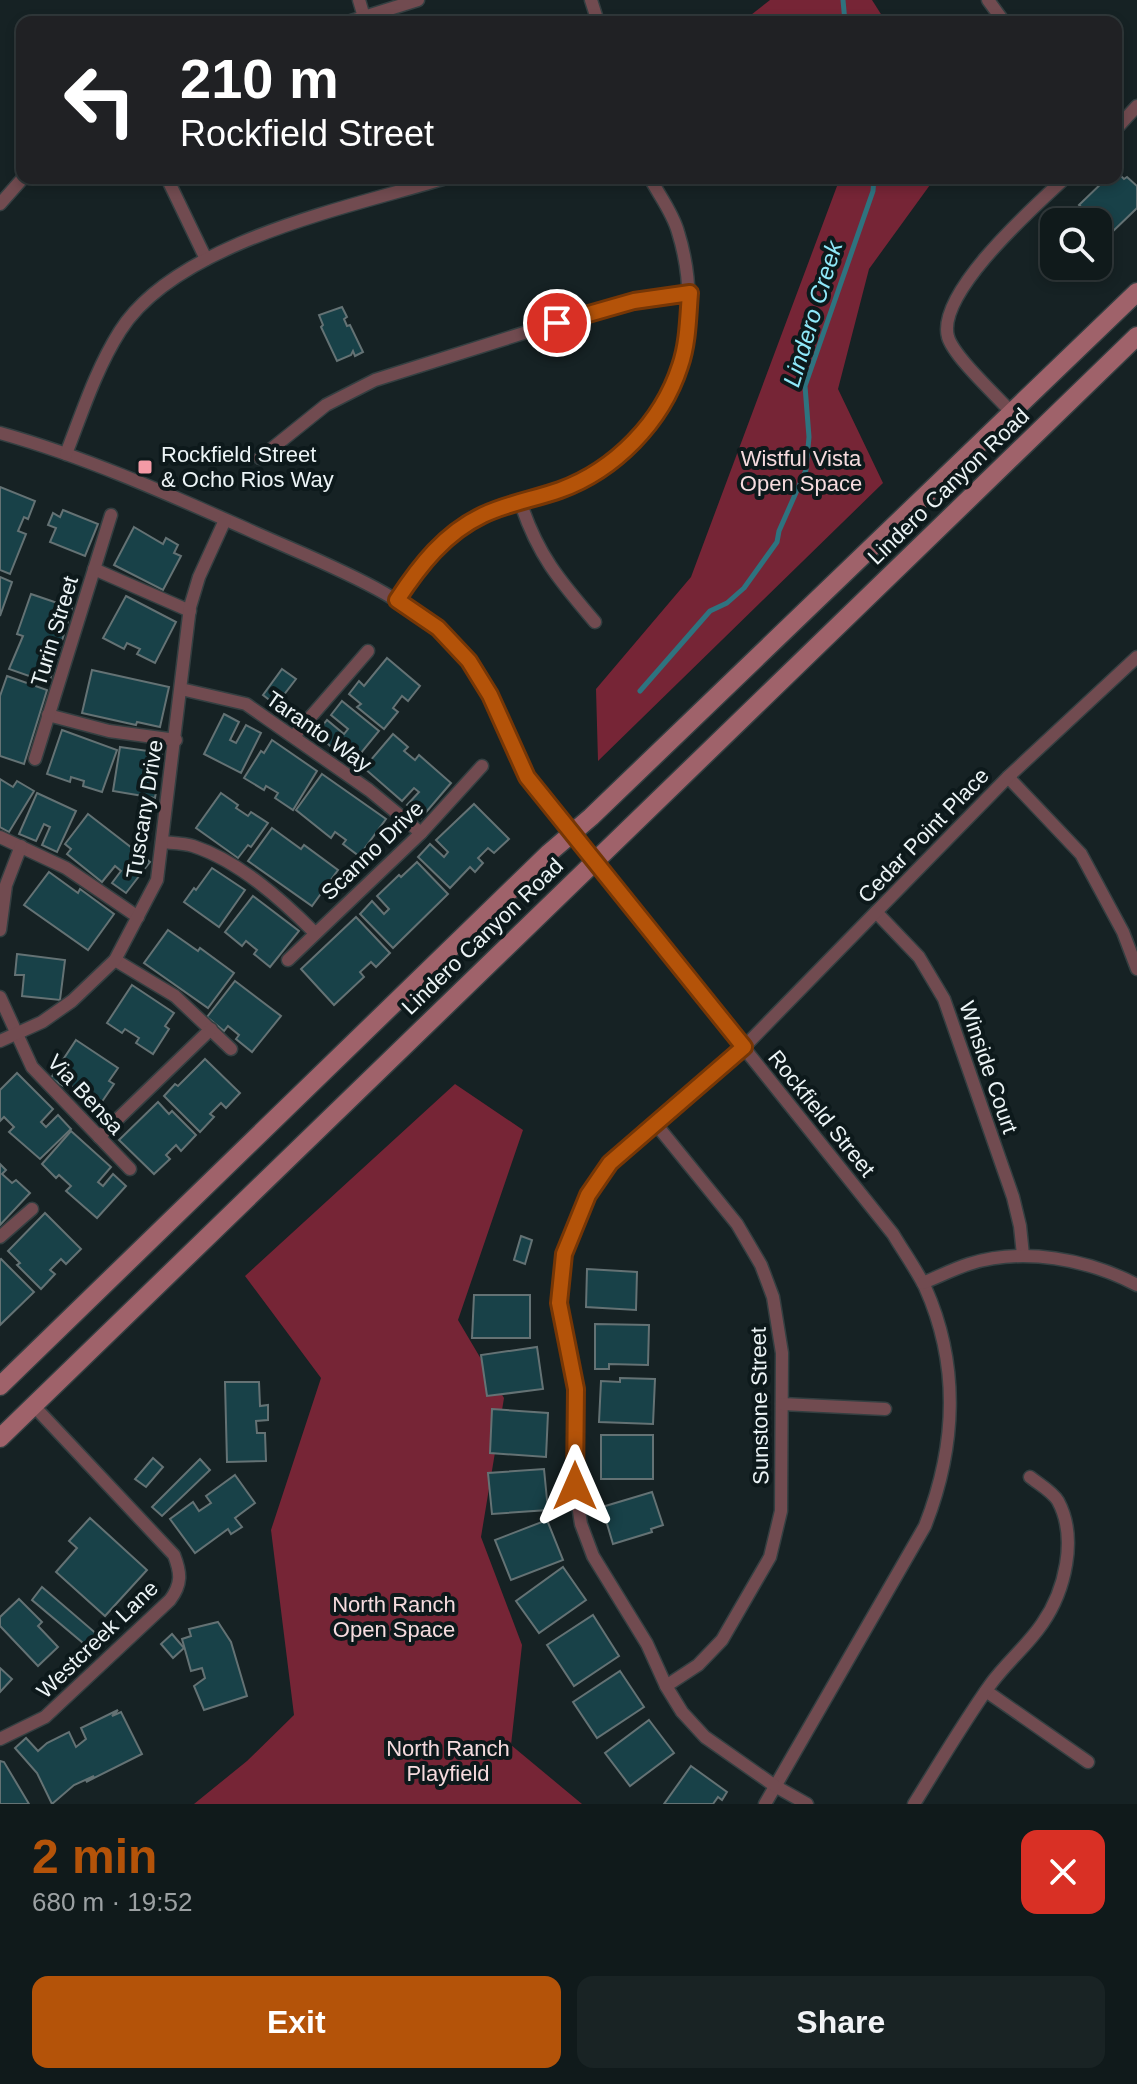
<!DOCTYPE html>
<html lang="en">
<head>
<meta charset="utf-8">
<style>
	body { margin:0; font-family:Arial,sans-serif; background:#192324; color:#f1f3f6; height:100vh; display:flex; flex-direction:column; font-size:30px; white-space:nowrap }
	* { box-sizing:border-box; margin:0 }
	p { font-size:26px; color:#9ca1a3 }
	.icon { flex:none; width:44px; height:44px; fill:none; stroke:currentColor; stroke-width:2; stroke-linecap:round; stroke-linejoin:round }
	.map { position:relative; height:1804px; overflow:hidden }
	.drawer { display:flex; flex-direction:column; background:#101a1b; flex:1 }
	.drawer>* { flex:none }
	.hud { position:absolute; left:16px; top:16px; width:1106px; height:168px; border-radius:16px; box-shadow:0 4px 12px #0003,0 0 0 2px #30383a; background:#202124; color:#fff; overflow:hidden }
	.buttons { position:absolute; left:1040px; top:208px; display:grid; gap:16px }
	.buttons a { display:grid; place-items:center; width:72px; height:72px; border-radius:16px; background:#101a1b; box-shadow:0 4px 12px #0003,0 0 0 2px #30383a; font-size:40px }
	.pin { position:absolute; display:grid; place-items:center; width:68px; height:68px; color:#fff; margin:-34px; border:4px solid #fff; border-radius:50%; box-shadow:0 2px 8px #0007 }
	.me { position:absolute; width:88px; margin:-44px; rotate:0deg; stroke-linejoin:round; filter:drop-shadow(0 0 6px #0008) }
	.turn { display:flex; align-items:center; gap:28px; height:168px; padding:0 32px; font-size:36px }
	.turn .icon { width:104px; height:104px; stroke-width:2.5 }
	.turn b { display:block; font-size:56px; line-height:68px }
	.round { display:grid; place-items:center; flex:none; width:84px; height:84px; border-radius:16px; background:#192324 }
	.summary { display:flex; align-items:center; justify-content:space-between; height:136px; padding:0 32px }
	h1 { font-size:48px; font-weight:800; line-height:60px; color:#b45309 }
	.cta { display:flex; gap:16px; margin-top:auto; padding:16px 32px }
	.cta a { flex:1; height:92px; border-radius:16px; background:#b45309; color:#fff; font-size:32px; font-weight:800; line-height:92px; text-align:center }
	.cta a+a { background:#192324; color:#f1f3f6 }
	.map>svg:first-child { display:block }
	.green { fill:#762536 }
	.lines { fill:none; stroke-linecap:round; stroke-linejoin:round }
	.stream { stroke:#2e737f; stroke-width:5 }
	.building { fill:#184148; stroke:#647274; stroke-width:2 }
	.minor-casing { stroke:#343f41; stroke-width:15 }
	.secondary-casing { stroke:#343f41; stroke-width:21 }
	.minor { stroke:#714b50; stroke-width:12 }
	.secondary { stroke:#9f626a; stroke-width:18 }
	.route-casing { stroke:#753606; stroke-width:20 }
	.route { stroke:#b45309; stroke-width:14 }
	.poi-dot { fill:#f49aa6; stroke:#0d191b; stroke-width:3 }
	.labels { text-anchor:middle; stroke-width:8; stroke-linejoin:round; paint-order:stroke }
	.poi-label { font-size:22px; fill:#ecf4f6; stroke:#0d191b; text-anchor:start }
	.park-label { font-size:22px; fill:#f6dbde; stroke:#0d191b }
	.street-label { font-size:22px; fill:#ecf4f6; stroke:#0d191b }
	.water-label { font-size:24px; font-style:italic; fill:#8fe8f9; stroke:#0d191b }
</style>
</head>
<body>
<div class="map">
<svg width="1137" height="1804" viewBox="0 0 1137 1804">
	<rect width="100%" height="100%" fill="#162224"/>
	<g class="green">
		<polygon points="770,0 872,0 886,22 742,22"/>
		<polygon points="840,178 935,178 869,269 838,389 883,483 598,761 596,689 691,577"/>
		<polygon points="455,1084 523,1130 458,1320 504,1398 481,1537 522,1645 511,1745 582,1804 194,1804 247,1761 294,1715 271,1530 321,1378 245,1276"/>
	</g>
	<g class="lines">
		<g class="stream">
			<polyline points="843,0 845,22"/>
			<polyline points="640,691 710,611 727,603 744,588 777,542 779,531 806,470 809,437 805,386 873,191 874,178"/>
		</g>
	</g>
	<g class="building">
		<polygon points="1116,171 1124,179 1127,177 1137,186 1137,208 1108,236 1098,222 1079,205 1107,178 1116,178"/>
		<polygon points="342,307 347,317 344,319 347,326 350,325 363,352 355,356 353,351 351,355 337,361 321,327 323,325 319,315"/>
		<polygon points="0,487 35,501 28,519 24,517 18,531 26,534 10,574 0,570"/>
		<polygon points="63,510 98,524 85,556 50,542 56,528 48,525 53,513 60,517"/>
		<polygon points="134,527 163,544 166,538 178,545 174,553 181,556 163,590 114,565"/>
		<polygon points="0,577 12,582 0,616"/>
		<polygon points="31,594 72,608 49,683 9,669 23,636 17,634"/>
		<polygon points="126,596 176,622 155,663 137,654 140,649 127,643 124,649 103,638"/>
		<polygon points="387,658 420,686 408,701 402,696 393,708 398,712 384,729 357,707 361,704 349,694 359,681 364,686"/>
		<polygon points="282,669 296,679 276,705 263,695"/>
		<polygon points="92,670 169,687 160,727 137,722 136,725 82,713"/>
		<polygon points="7,676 47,690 24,764 0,756 0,696"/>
		<polygon points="342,701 379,731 352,764 316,734 327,720 344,734 348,729 331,715"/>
		<polygon points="224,714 239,722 230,740 236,743 246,725 261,733 241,773 204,754"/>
		<polygon points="62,730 117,750 102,792 83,786 84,781 71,777 70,782 47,774"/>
		<polygon points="393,734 408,747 404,751 415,760 419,755 451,783 421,818 407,805 419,792 414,788 402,801 364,768"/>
		<polygon points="272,740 317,771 293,810 275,798 278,793 266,786 264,790 244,778 261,751 264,753"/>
		<polygon points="120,747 162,753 155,798 113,791"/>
		<polygon points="322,774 386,819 359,856 343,844 346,840 335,832 331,838 296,810"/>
		<polygon points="0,779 13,787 17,781 34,791 9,832 0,827"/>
		<polygon points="37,793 76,811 57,852 42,845 50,827 44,824 36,841 19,834"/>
		<polygon points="221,793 238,805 236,808 248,816 251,812 268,823 251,847 248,845 238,858 196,828"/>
		<polygon points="474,804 509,839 494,853 488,848 478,858 483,863 475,872 470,867 450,888 418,857 430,844 444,857 448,852 436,840"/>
		<polygon points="88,814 150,862 126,893 112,883 121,871 115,866 102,882 67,854 71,849 65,844"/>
		<polygon points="272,828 301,849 304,845 338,870 312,906 248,861"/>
		<polygon points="417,862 448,894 393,948 360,914 372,901 384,914 389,909 377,896 399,875 401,877"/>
		<polygon points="212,868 245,890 219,927 184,902 194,888 196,890"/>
		<polygon points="49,872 78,893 80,889 114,914 88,950 24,905"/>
		<polygon points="253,896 299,931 270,967 254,954 257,950 246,941 242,946 225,932"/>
		<polygon points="356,917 390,953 376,967 371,962 360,972 364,977 334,1005 301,969"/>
		<polygon points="168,930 198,951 200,948 234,973 208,1008 144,963"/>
		<polygon points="17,954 65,960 60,1000 22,996 24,975 15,975"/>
		<polygon points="235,981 281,1016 252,1052 236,1039 239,1035 228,1026 224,1031 207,1017"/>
		<polygon points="132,985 174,1013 165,1026 169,1029 153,1054 136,1043 139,1038 125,1029 122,1033 107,1023"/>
		<polygon points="76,1040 118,1068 109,1081 114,1084 97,1109 80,1098 83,1093 69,1084 66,1088 51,1078"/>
		<polygon points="205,1059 240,1093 226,1108 221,1103 210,1114 214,1117 200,1132 164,1096 175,1084 178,1086"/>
		<polygon points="17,1073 53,1109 41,1122 46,1127 58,1115 71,1129 40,1159 9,1132 14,1127 4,1117 0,1121 0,1090"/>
		<polygon points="158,1102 169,1114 172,1111 196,1135 181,1151 176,1145 166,1155 170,1159 154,1174 119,1140"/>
		<polygon points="71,1131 111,1167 98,1182 103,1186 113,1174 126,1186 97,1218 66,1191 71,1186 59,1175 56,1178 42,1164"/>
		<polygon points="0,1164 6,1170 2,1174 12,1183 16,1180 30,1193 0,1225"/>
		<polygon points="45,1213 81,1249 66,1264 61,1259 50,1270 55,1274 41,1289 17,1265 20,1263 8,1251"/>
		<polygon points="521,1236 532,1240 525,1264 514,1260"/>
		<polygon points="1,1259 34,1292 0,1325 0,1260"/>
		<polygon points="587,1269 637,1272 636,1310 586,1307"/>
		<polygon points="474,1295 530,1295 530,1338 472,1338"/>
		<polygon points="595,1324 649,1325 648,1365 609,1364 609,1369 595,1369"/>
		<polygon points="537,1347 543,1389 487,1396 481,1355"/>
		<polygon points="620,1378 655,1379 653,1424 599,1422 601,1381 620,1382"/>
		<polygon points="225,1382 259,1382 260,1406 268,1405 268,1420 256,1421 257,1433 265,1433 266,1461 227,1462"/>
		<polygon points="492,1409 548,1413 546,1457 490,1453"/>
		<rect x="601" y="1435" width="52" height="44"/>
		<polygon points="153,1458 163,1467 146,1487 135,1479"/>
		<polygon points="200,1459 210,1470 162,1516 152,1507"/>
		<polygon points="544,1469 548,1510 492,1514 488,1473"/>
		<polygon points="235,1475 255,1503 235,1518 242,1527 231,1534 228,1529 195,1553 170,1519 193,1502 199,1511 211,1503 206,1496"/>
		<polygon points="652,1492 663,1525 651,1529 652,1532 613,1544 602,1507"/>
		<polygon points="90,1518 147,1570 105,1616 56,1572 77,1548 69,1541"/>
		<polygon points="547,1520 563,1560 511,1580 495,1540"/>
		<polygon points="563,1567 586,1600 539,1633 516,1601"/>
		<polygon points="42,1587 99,1636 89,1648 32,1600"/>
		<polygon points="19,1599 42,1622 38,1626 58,1647 38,1666 0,1626 0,1617"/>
		<polygon points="593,1615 619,1656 574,1686 547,1645"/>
		<polygon points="218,1622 231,1642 247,1696 204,1710 194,1686 205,1678 202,1668 191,1671 182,1639 191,1636 189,1629"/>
		<polygon points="172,1634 184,1648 173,1658 161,1644"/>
		<polygon points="0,1668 12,1679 0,1692"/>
		<polygon points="620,1671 644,1707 597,1738 573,1702"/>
		<polygon points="118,1710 112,1716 121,1712 142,1754 86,1782 94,1776 74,1785 52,1804 37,1773 15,1748 26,1738 38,1751 47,1743 69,1732 76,1747 86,1739 81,1728"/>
		<polygon points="649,1720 674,1753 630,1786 605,1753"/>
		<polygon points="0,1761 4,1762 29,1804 0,1804"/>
		<polygon points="691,1766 727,1792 722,1800 718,1797 713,1804 664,1804"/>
	</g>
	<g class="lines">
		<defs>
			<g id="minor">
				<polyline points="359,0 364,17"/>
				<polyline points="591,0 598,22"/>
				<polyline points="988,0 1004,22"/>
				<polyline points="348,22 418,0"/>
				<polyline points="1116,129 1137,106"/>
				<polyline points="167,178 206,259"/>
				<polyline points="0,204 23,178"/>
				<path d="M1011,412C996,395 954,357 948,337C936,293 1035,206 1065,178"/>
				<path d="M0,433C86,457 168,494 249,530C326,565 410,593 467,659C496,692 506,739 527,777L893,1234C903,1251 916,1269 925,1287C960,1365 956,1447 925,1526L765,1804"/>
				<path d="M66,454C82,413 96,369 120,331C176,242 350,207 446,178"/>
				<polyline points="260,458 326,405 375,380 587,313 634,301 690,293"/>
				<path d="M520,501C537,554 559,580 595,622"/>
				<polyline points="94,569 190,611"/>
				<path d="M397,600C431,548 461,518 522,500C546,493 570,488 591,476C676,424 707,325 678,232C673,213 659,195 650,178"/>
				<polyline points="181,689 246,704 369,790 421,833"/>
				<polyline points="48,715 109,731 176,740"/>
				<polyline points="294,736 368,651"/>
				<polyline points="35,759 111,515"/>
				<polyline points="1008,777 1081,854 1123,932 1137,969"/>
				<polyline points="0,837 66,868 138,917"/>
				<path d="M162,842C172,843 184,843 193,846C239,861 282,900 315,933"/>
				<polyline points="876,912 919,957 944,999 1013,1197 1020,1226 1023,1255"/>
				<polyline points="0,930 6,885 21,846"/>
				<polyline points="115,960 175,996 231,1049"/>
				<polyline points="288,960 421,833 482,766"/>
				<polyline points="0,997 32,1067 130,1169"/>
				<polyline points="0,1041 42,1022 72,1001 115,960 157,880 190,607 199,577 225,520"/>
				<polyline points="655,1123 737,1224 761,1265 773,1297 782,1353 781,1511 770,1557 722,1640 698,1665 666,1686"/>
				<polyline points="99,1137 211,1029"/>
				<polyline points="0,1237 32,1209"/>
				<path d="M923,1283C938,1277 953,1269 969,1264C1023,1247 1088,1259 1137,1285"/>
				<polyline points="782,1404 885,1409"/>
				<polyline points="986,1691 1088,1762"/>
				<path d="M0,1739L45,1717L170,1600C182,1584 181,1573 174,1555L33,1405"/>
				<polyline points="807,1804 775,1786 705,1737 682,1712 666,1686 647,1644 593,1556 581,1524 575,1486 576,1389 559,1303 564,1254 588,1195 610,1163 744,1047 1008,777 1137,657"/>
				<path d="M914,1804C939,1764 963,1723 990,1685C1006,1663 1027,1646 1042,1624C1065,1591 1078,1538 1058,1501C1053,1492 1039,1484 1030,1477"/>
			</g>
			<g id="secondary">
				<polyline points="0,1386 549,853 591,817 1137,292"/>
				<polyline points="0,1438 1137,336"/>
			</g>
		</defs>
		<use href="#minor" class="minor-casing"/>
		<use href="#secondary" class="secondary-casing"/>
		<use href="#minor" class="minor"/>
		<use href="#secondary" class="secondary"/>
	</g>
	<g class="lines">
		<defs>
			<path id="route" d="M557,323L634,301L690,293C688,318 688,343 680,366C662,422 615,470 560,490C535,499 508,503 483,515C445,533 420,565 397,600L438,628L469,661L490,695L527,777L744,1047L610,1163L588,1195L564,1254L559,1303L576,1389L575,1486"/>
		</defs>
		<use href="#route" class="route-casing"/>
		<use href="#route" class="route"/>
	</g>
	<rect class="poi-dot" x="137" y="459" width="16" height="16" rx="4"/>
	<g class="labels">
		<g class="poi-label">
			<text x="161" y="462">Rockfield Street<tspan x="161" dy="25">&amp; Ocho Rios Way</tspan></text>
		</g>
		<g class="park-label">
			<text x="801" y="466">Wistful Vista<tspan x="801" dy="25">Open Space</tspan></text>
			<text x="394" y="1612">North Ranch<tspan x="394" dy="25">Open Space</tspan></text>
			<text x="448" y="1756">North Ranch<tspan x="448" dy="25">Playfield</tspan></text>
		</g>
		<g class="street-label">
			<text transform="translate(948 486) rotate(-44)" y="8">Lindero Canyon Road</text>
			<text transform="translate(54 631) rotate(-73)" y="8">Turin Street</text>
			<text transform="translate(319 731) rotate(35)" y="8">Taranto Way</text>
			<text transform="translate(144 809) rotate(-81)" y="8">Tuscany Drive</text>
			<text transform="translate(923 835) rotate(-46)" y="8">Cedar Point Place</text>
			<text transform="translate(372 850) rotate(-44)" y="8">Scanno Drive</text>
			<text transform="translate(482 936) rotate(-44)" y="8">Lindero Canyon Road</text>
			<text transform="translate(989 1067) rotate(71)" y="8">Winside Court</text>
			<text transform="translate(86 1094) rotate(47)" y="8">Via Bensa</text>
			<text transform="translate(822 1113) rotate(51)" y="8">Rockfield Street</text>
			<text transform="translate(759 1406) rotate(-91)" y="8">Sunstone Street</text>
			<text transform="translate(97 1639) rotate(-44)" y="8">Westcreek Lane</text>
		</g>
		<g class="water-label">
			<text transform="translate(813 314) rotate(-73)" y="8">Lindero Creek</text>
		</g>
	</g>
</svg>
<div class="buttons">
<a><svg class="icon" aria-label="search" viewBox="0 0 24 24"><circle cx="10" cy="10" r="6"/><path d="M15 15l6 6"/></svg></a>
</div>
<div class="pin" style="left:557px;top:323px;background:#d93025"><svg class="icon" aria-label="arrive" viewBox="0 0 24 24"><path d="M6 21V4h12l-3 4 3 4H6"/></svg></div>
<svg class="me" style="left:575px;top:1486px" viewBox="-20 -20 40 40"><path d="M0-17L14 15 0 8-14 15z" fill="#b45309" stroke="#fff" stroke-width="4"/></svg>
<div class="hud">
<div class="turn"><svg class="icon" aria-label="left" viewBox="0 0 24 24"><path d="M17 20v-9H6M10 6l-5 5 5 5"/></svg><div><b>210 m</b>Rockfield Street</div></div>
</div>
</div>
<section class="drawer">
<div class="summary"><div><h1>2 min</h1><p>680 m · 19:52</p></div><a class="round" style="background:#d93025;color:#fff"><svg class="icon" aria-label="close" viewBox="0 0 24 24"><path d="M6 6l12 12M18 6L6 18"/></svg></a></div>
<div class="cta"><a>Exit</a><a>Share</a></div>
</section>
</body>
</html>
